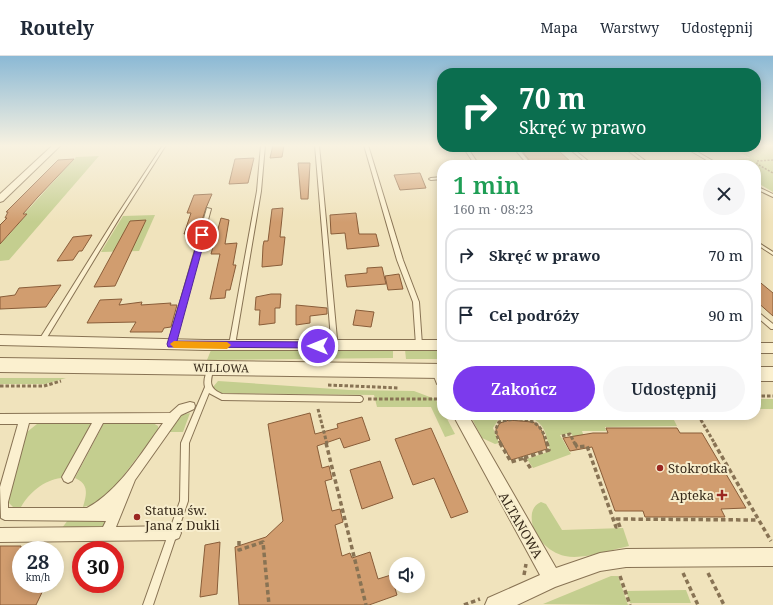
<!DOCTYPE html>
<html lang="pl">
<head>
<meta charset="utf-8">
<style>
	body { margin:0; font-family:"Noto Serif",serif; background:#f6f6f7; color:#1f2937; height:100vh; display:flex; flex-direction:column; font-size:15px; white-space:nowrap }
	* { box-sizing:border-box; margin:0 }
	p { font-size:13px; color:#747a83 }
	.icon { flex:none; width:22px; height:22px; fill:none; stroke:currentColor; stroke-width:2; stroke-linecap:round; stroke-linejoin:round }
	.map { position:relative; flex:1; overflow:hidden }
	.panel { position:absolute; left:437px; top:104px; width:324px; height:260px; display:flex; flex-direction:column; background:#fff; border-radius:16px; box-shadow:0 2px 10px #0003 }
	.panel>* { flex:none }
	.banner { position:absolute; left:437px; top:12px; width:324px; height:84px; border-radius:16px; box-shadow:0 2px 10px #0003; background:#0b6e4f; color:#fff; overflow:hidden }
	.controls { position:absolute; left:389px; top:501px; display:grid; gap:8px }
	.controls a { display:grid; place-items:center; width:36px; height:36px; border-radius:50%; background:#fff; box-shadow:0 2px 10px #0003; font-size:20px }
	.speed { position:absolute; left:12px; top:485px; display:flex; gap:8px; font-size:20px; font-weight:700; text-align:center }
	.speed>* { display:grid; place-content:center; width:52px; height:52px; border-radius:50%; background:#fff; box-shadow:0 2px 10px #0003; line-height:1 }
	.speed small { font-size:10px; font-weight:400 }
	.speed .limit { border:6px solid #d22; background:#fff; color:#111 }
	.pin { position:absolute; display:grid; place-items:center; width:34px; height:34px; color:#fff; margin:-17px; border:2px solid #fff; border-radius:50%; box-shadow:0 1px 4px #0007 }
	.me { position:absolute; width:44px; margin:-22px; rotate:270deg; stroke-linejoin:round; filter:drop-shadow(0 0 3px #0008) }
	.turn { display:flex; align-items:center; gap:14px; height:84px; padding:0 16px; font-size:18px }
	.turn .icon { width:52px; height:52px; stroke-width:2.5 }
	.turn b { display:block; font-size:28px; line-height:34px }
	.round { display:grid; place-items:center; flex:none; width:42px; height:42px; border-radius:21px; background:#f6f6f7 }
	.summary { display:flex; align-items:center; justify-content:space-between; height:68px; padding:0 16px }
	h1 { font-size:24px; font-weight:600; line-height:30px; color:#1e9e55 }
	.cta { display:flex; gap:8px; margin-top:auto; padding:8px 16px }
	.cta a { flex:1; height:46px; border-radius:24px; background:#7c3aed; color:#fff; font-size:16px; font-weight:600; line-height:46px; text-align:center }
	.cta a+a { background:#f6f6f7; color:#1f2937 }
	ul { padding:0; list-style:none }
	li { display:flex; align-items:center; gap:12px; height:54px; margin:0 8px 6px; padding:0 8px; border:2px solid #e0e1e3; border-radius:16px }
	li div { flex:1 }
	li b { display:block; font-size:15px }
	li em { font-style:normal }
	header { display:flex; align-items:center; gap:24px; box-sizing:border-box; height:56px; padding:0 20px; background:#fff; border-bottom:1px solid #e0e1e3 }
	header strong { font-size:19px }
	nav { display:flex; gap:22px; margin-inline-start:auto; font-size:14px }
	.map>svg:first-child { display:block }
	.green { fill:#c4ce8f }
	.building { fill:#d19d6f; stroke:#895d39 }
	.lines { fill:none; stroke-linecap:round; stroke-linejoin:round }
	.service-casing { stroke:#887354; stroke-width:2 }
	.pedestrian-casing { stroke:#887354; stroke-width:2 }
	.minor-casing { stroke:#887354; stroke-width:2 }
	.tertiary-casing { stroke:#887354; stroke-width:2 }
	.path-far2 { stroke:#887354; stroke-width:1.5; stroke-dasharray:2 1.5; stroke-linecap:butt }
	.path-far1 { stroke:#887354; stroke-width:3; stroke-dasharray:3.5 2; stroke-linecap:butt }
	.path { stroke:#887354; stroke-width:3.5; stroke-dasharray:4.5 3; stroke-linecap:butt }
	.service { fill:#fbf0cf; fill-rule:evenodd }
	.pedestrian { fill:#fbf0cf; fill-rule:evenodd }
	.minor { fill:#fbf0cf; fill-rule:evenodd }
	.tertiary { fill:#fbf0cf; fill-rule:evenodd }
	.route { fill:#7c3aed; stroke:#51269a }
	.slow { fill:#f59e0b }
	.poi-dot { fill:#9b2721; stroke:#f7edcc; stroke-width:1.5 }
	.labels { text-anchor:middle; stroke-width:4; stroke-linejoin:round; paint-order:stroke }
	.street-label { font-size:11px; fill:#372a1a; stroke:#f7edcc }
	.near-poi-label { font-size:13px; fill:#372a1a; stroke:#f7edcc; text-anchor:start }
	.near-street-label { font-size:13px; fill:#372a1a; stroke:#f7edcc }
</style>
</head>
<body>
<header>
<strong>Routely</strong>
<nav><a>Mapa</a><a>Warstwy</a><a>Udostępnij</a></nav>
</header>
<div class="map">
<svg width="773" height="549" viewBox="0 0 773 549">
	<rect width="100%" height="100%" fill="#f0e3bc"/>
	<g class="green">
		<polygon points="756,89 773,89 773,136 756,126 756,109 725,109 720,106 750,102 730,91 756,91"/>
		<polygon points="99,100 9,204 0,205 0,183 7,181 27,158 24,158 76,101"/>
		<polygon points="155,159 139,195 101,196 123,160"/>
		<polygon points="211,294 393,295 393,302 207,304"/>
		<polygon points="405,294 442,295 442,303 406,303"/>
		<polygon points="0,322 66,322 45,328 0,328"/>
		<polygon points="218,325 349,334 414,335 435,343 442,353 442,359 445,359 455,378 445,381 431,351 377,351 374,339 218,337 213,331"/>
		<rect x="756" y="343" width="17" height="10"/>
		<polygon points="190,357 183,376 169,376 182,359"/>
		<polygon points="470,359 513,359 511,362 498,364 493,372 499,387 495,388 482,382"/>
		<path d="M523,359H696V360H672L677,370L605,371L606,375H582L587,389H578L571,377L560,379L571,398L533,412L527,403L550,395C547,383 546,370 535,364C530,362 526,362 523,359Z"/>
		<path d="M104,367H153L158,370V374L107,441L96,448L83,451C87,438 89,428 75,422Z"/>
		<path d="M37,368H91L61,422C44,424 29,437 21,451H13L9,447L10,437L27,376Z"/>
		<path d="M541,446L546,448L562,474L623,472L629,490C610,494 583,504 565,500C547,496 529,477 532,457C533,452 536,448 541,446Z"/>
		<polygon points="68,464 110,464 105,475 59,476"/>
		<polygon points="611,520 618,520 628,549 543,548"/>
		<polygon points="686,534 691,547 630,547 626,535"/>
	</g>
	<g class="building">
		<polygon points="273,89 284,89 282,101 270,102"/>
		<polygon points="557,93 574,109 533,109 523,96"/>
		<polygon points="254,102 248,127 229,128 235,103"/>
		<polygon points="74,103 37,142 23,158 27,158 0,188 0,169 7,162 5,162 8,156 6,156 58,104"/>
		<polygon points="298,107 310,107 308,143 301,143"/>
		<polygon points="420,117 426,132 400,134 394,119"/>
		<polygon points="212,138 206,152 198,177 184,178 191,157 187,157 194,139"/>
		<polygon points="283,152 280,181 285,181 282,209 262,211 263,190 264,185 268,185 272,153"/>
		<polygon points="356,157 359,178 376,178 379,190 347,193 345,177 331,178 330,159"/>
		<polygon points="221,162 229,164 225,188 237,187 233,209 236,209 230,234 226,234 225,242 210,243 220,198 211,198"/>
		<polygon points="146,164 115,230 94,231 130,165"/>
		<polygon points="92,179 82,195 79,195 73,204 57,205 73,181"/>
		<polygon points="382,211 386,228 347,231 345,219 367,217 367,212"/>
		<polygon points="399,218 403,233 388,234 385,220"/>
		<polygon points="756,223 773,237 773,260 756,245"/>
		<polygon points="61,229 46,251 0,253 0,241 15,239 19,232"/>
		<polygon points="271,238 281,238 280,252 275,252 275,267 259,269 260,254 255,254 256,241"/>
		<polygon points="122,243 119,249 142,246 141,249 171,247 170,249 177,249 171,271 164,272 162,276 130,276 136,266 87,267 100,244"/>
		<polygon points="296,249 327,252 327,258 310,260 310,267 296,269"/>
		<polygon points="356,254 374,256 371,271 353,269"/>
		<polygon points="310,357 315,378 338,372 337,368 362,361 370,384 344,392 340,382 317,390 322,412 329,410 332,423 325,425 332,455 340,453 343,466 335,469 342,500 350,497 352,502 370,496 378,523 391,519 397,539 369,549 239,549 235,491 266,481 283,465 268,368"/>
		<polygon points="509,364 532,366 537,368 542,375 547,393 511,404 497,379 496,373 500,367"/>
		<polygon points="431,372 468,456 451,462 434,422 413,429 395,383"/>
		<polygon points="606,372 677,372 680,377 702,377 746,452 721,453 725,461 645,461 643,455 615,455 592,391 570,395 563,382 593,377 608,377"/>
		<polygon points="380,405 393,442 362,453 350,414"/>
		<polygon points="220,486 217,538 200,541 205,489"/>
		<polygon points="0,490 21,490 21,528 46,528 36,549 0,549"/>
	</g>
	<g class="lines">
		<defs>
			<g id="service">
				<polygon points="163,89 166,89 120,161 43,288 39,288 38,286 39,284 116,161"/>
				<polygon points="261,89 265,89 261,135 235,289 234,291 230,291 229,289 257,135"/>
				<polygon points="315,89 319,89 337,283 335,292 331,292 330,290 331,283"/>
				<polygon points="364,89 368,89 403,204 419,246 422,289 421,291 417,291 416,289 413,246 397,204"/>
				<polygon points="463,91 467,91 479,109 475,109"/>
				<polygon points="513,91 517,91 532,109 528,109"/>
				<polygon points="567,91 571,91 593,109 589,109"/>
				<polygon points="623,91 627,91 651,109 647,109"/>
				<polygon points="684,91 689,91 720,109 715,109"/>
				<polygon points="442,121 442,123 431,124 429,123 431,122"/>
				<polygon points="756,130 773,138 773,141 756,133"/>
				<polygon points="207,152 211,153 174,288 173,290 169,290 168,288"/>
				<polygon points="756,185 773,196 773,199 756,188"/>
				<polygon points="756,255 758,256 773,268 773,273 771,273 756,260"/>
				<path d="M211,309L213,310L214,312C210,325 208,332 222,338L360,340L362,341L363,343L362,345L360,346L222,344L209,337L189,387L188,445L153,549H143L180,445L181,387L205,331C203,324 206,317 209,310Z"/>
			</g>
			<path id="pedestrian" d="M190,346L194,347L195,350L194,353L181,359L135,424L116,471L174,470L179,472L181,477L179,482L174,484L0,486V472L103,471L106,465L5,464L1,462L0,431L18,368H0V358L170,357L179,349ZM29,367H92L62,421L64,425L68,427L72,425L103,367H163C141,397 120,434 87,452H8V446Z"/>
			<g id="minor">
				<polygon points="53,89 61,89 3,145 0,146 0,138"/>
				<polygon points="0,279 205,284 442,284 442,294 205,294 0,289"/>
				<rect x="756" y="287" width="17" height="10"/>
				<polygon points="439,310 442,311 442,329 437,328 432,315 434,311"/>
				<polygon points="453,359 468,359 556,512 600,497 626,493 773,492 773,510 626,511 600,515 555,531 517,549 485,549 488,542 540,519"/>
			</g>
			<g id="tertiary">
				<polygon points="0,302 442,308 442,322 0,316"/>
				<rect x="756" y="311" width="17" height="14"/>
			</g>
		</defs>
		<use href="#service" class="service-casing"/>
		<use href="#pedestrian" class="pedestrian-casing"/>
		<use href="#minor" class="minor-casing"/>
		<use href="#tertiary" class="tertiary-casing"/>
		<polyline class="path-far2" points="773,104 757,105 757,108 773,117"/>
		<g class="path-far1">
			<polyline points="328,329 399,332"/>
			<polyline points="0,330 44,330 61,325"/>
			<polyline points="756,340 773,340"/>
			<polyline points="368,343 440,343 442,347"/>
			<polyline points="318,353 327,388"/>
			<polyline points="698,359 715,388"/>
			<polyline points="562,380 570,378 575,388"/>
			<path d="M501,388C496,379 494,375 499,366C523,360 541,361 547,388"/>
		</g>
		<g class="path">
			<polyline points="326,387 366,549"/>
			<polyline points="500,387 511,406 524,402"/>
			<polyline points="575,387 577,391 587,390 616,471 620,471"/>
			<polyline points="714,387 771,485"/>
			<polyline points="524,402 531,413"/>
			<polyline points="524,402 549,394 547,387"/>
			<polyline points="620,471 617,463 758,464"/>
			<polyline points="239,485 239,494 263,486 269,549"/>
			<polyline points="683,517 698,549"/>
			<polyline points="708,517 724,549"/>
			<polyline points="524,519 526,508"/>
			<polyline points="620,520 630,549"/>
			<polyline points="464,549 480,543"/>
		</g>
		<use href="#service" class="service"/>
		<use href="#pedestrian" class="pedestrian"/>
		<use href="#minor" class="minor"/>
		<use href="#tertiary" class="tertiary"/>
	</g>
	<linearGradient id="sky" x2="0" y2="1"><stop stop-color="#8bb9d5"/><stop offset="0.54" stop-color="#f8f2e1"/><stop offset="1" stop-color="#f8f2e1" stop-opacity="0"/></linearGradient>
	<rect width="773" height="166" fill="url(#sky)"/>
	<polygon class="route" points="200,177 206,179 177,285 318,286 323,290 322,292 168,291 167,288"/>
	<polygon class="slow" points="174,285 227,286 231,289 227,293 174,292 170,288"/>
	<g class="poi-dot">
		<circle cx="660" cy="412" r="4"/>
		<path d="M720 433h4v4h4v4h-4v4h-4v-4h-4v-4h4z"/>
		<circle cx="137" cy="461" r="4"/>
	</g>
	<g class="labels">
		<g class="street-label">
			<text transform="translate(221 312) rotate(1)" y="4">WILLOWA</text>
		</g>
		<g class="near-poi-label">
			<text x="668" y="417">Stokrotka</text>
			<text x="714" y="444" text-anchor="end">Apteka</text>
			<text x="145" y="459">Statua św.<tspan x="145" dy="15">Jana z Dukli</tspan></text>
		</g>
		<g class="near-street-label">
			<text transform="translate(521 469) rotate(60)" y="5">ALTANOWA</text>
		</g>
	</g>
</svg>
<div class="controls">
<a><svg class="icon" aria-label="sound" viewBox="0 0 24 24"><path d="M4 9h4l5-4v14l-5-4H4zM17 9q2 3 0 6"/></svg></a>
</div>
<div class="speed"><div>28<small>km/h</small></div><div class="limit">30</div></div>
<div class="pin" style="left:202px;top:179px;background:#d93025"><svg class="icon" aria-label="arrive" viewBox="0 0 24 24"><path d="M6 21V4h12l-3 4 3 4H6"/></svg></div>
<svg class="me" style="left:318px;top:290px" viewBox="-20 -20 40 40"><circle r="17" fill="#7c3aed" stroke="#fff" stroke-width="3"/><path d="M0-11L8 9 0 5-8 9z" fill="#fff"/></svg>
<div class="banner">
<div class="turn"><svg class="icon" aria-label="right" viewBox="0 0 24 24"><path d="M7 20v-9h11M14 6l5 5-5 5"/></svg><div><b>70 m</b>Skręć w prawo</div></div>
</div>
<section class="panel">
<div class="summary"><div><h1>1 min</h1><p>160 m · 08:23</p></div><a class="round"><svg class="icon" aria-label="close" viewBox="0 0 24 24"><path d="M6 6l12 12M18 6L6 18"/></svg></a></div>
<ul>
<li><svg class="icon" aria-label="right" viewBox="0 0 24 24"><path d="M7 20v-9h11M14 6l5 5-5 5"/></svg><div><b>Skręć w prawo</b></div><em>70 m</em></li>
<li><svg class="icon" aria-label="arrive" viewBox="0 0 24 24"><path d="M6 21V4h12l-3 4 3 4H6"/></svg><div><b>Cel podróży</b></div><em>90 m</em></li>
</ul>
<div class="cta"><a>Zakończ</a><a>Udostępnij</a></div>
</section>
</div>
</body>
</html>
